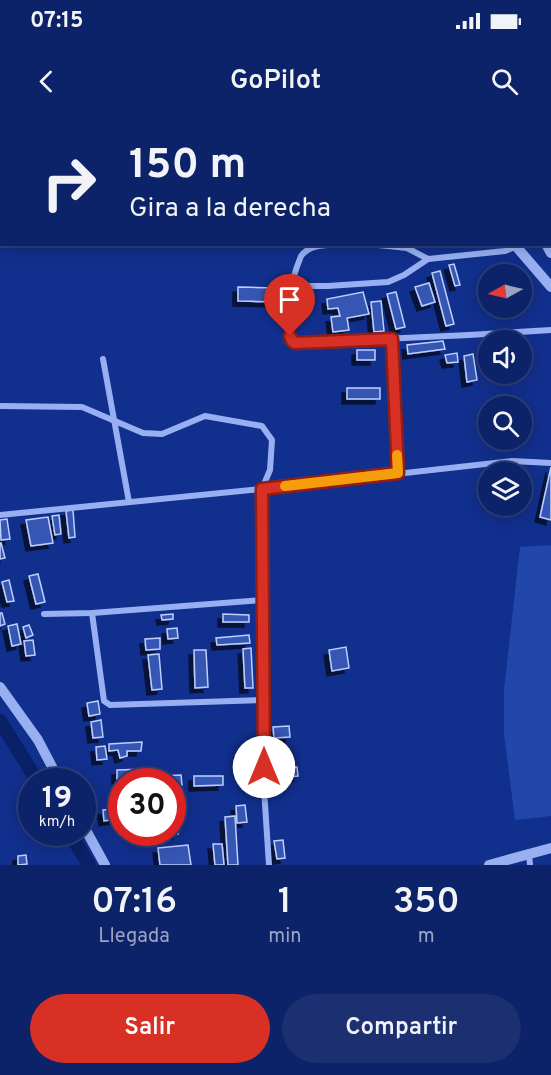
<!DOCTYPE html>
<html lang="es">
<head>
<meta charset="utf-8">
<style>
	body { margin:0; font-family:Overpass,sans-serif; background:#1b2f71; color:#f1f3f6; height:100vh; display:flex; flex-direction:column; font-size:22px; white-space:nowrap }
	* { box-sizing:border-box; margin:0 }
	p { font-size:20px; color:#9aa4c0 }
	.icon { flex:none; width:33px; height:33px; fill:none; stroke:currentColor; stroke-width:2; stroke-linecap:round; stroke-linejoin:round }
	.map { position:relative; height:745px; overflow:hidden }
	.details { display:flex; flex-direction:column; background:#0d2369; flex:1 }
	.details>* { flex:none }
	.top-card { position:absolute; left:0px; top:0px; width:552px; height:126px; box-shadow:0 3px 15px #0003,0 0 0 2px #2d407d; background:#0d2369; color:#f1f3f6; overflow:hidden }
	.needle { width:39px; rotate:262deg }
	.tools { position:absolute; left:478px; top:144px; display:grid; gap:12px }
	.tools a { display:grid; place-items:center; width:54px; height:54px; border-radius:50%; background:#0d2369; box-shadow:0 3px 15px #0003,0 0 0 2px #2d407d; font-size:30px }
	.speed { position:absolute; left:18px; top:648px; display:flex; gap:12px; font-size:30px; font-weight:700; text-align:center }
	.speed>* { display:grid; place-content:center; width:78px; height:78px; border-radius:50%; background:#0d2369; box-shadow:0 3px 15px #0003,0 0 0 2px #2d407d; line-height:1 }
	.speed small { font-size:15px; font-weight:400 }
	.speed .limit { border:9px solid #d22; background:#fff; color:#111 }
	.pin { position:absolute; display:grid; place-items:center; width:51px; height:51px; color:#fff; margin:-62px -26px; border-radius:50% 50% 50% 0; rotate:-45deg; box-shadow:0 0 6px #0007 }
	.pin .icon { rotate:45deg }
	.me { position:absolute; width:66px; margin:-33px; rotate:0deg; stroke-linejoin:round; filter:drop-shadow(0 0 4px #0008) }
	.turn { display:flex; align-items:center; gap:21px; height:126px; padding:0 30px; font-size:27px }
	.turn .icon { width:78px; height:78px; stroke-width:2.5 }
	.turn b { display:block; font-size:42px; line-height:51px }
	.eta { display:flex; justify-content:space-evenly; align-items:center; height:102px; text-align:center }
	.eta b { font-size:36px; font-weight:600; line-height:42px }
	.primary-button { display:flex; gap:12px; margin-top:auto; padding:12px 30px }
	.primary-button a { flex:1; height:69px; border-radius:36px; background:#d93025; color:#fff; font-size:24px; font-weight:600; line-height:69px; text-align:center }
	.primary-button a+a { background:#1b2f71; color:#f1f3f6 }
	.status { display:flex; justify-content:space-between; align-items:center; height:42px; padding:0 30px; background:#0d2369; direction:ltr }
	.status svg { height:16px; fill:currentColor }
	header { display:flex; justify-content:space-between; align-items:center; height:78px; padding:0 30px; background:#0d2369; font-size:27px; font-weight:600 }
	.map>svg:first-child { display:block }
	.green { fill:#2247ab }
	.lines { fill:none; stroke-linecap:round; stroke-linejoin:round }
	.canal { stroke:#0a2067; stroke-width:14 }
	.building { fill:#3456b3; stroke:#bfcffd; stroke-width:1.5; filter:url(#shadow) }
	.minor { stroke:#98b0f2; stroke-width:6 }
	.tertiary { stroke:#98b0f2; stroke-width:10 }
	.primary { stroke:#e2e8ff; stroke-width:15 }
	.route-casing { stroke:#8d1f18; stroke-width:15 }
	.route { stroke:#d93025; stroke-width:10 }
	.slow { stroke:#f59e0b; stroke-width:10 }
</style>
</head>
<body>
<div class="status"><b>07:15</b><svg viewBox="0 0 49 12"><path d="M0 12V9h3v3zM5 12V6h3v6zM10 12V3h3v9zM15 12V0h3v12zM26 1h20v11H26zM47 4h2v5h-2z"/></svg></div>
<header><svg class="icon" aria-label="back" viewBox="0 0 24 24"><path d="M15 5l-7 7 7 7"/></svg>GoPilot<svg class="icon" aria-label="search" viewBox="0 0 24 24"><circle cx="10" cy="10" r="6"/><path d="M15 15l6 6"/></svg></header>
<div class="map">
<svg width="551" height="745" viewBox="0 0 551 745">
	<defs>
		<filter id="shadow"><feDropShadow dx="-5" dy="5" stdDeviation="0" flood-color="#0009"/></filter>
	</defs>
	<rect width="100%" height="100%" fill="#112f8c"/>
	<polygon class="green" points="551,425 551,696 515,700 504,614 504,570 520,427"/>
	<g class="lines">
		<g class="canal">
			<polyline points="0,601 38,662"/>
			<polyline points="69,712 89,745"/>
		</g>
	</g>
	<g class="building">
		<polygon points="454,144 460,165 455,166 449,145"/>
		<polygon points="440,151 454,204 446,206 432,153"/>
		<polygon points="429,163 435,182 422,186 415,167"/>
		<polygon points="238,167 278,168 278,182 238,181"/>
		<polygon points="363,172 369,194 347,198 349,210 333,212 331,197 340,196 338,188 328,189 327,179"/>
		<polygon points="396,172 405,207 396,209 387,174"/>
		<polygon points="381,181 384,211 374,212 371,182"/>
		<polygon points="443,221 445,229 408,234 407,225"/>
		<rect x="357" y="230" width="18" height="10"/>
		<polygon points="457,233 458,242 447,243 445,235"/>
		<polygon points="473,234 477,260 467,262 464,236"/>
		<rect x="347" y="268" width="33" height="11"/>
		<polygon points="551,347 551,400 540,397"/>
		<polygon points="73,390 75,417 69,418 66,391"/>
		<polygon points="59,395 61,414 55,415 52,396"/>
		<polygon points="48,397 53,423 31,426 26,400"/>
		<polygon points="7,399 10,419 1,420 0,400"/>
		<polygon points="0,423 1,423 5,438 0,439"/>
		<polygon points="38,454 45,482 36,484 29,456"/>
		<polygon points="9,460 14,481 7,482 2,462"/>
		<polygon points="0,493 2,493 5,504 0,506"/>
		<polygon points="173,494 173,499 162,500 161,495"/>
		<polygon points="223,494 249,495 249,502 223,502"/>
		<polygon points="17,504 21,524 12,526 8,506"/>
		<polygon points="29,505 33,515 26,518 23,507"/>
		<polygon points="177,508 178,518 168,519 167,509"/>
		<polygon points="249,515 250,523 217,525 216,518"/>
		<polygon points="160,518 160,529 146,530 145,519"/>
		<polygon points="33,520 35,535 26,536 24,521"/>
		<polygon points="346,527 349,548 332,551 329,530"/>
		<polygon points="251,528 253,568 245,568 243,529"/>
		<polygon points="194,530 206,530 208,567 195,568"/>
		<polygon points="159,534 162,569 152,570 148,535"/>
		<polygon points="98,581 100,594 89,596 87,583"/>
		<polygon points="101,600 103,617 93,618 91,602"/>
		<polygon points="289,606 290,617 274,618 273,607"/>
		<polygon points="142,622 141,631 127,631 127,636 120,638 118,630 109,631 109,624"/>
		<polygon points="105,626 107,639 97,640 96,627"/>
		<polygon points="281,630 283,641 274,641 273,631"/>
		<polygon points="239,632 251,632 252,644 239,645"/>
		<polygon points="297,647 298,656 275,658 275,649"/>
		<polygon points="146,649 146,659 117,659 117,650"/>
		<polygon points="181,655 182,665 172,666 172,662 161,662 160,656"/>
		<polygon points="194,656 223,656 223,665 194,666"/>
		<polygon points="245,685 247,702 237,703 236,686"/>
		<polygon points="122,688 122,698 104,701 103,690"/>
		<polygon points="172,689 177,689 178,714 168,714 167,712 172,712"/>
		<polygon points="235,696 238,745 228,745 225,697"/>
		<polygon points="136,712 145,712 145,717 136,718"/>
		<polygon points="283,720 285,738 277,739 274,721"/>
		<polygon points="213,724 222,724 224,745 215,745"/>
		<polygon points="188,725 191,745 160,745 158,728"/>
		<polygon points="26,735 27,744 18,745 18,736"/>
	</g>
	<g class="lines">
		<g class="minor">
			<path d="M344,124C329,126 311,123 301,136C293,156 276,206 295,223L469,215L551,210"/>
			<polyline points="369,124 407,128 428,139 505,131 515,127"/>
			<polyline points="290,169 301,166 328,166 388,162 404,155 428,139"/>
			<polyline points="392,219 397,353"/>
			<polyline points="103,239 129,382"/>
			<polyline points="0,286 82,287 143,313 162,314 205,296 262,306 272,320 270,350 262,369 262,480"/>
			<polyline points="0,395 262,369 512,341 551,343"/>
			<polyline points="92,493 104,581 110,585 264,580"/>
			<polyline points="44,494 92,493 262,480 264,669 269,745"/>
			<polyline points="529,734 530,745"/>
		</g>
		<g class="tertiary">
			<polyline points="514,124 551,167"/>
			<polyline points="546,124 551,133"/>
			<polyline points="0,567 38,620 60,662"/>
			<polyline points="82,703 105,745"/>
			<polyline points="489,745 551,728"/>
		</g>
		<g class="primary">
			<polyline points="256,0 266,2"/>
			<polyline points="489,0 489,2"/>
			<polyline points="421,2 422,0"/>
			<polyline points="550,25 551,25"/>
		</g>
	</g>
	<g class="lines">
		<defs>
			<polyline id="route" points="264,647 262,369 398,353 392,219 295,223 292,221 290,216"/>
		</defs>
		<use href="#route" class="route-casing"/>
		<use href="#route" class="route"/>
		<polyline class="slow" points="285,366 398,353 397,335"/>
	</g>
</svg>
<div class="tools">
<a><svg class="needle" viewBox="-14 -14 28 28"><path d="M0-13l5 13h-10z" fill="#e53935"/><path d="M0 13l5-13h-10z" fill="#9aa4c0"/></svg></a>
<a><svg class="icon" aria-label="sound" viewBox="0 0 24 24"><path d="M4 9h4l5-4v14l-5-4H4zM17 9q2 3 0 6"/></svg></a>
<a><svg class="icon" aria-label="search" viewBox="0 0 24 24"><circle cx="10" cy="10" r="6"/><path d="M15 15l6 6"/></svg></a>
<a><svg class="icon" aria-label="layers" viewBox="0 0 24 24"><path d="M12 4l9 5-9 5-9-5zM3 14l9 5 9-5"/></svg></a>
</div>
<div class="speed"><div>19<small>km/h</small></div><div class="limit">30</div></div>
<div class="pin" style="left:290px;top:216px;background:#d93025"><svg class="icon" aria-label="arrive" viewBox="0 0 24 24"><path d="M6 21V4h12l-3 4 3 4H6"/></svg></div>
<svg class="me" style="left:264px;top:647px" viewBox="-20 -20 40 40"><circle r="19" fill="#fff"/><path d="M0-13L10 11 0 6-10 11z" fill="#d93025"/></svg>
<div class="top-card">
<div class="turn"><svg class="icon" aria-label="right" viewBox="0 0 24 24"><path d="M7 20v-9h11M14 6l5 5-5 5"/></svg><div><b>150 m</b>Gira a la derecha</div></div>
</div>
</div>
<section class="details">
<div class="eta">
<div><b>07:16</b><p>Llegada</p></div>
<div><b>1</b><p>min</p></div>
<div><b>350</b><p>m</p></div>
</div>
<div class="primary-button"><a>Salir</a><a>Compartir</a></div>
</section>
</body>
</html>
